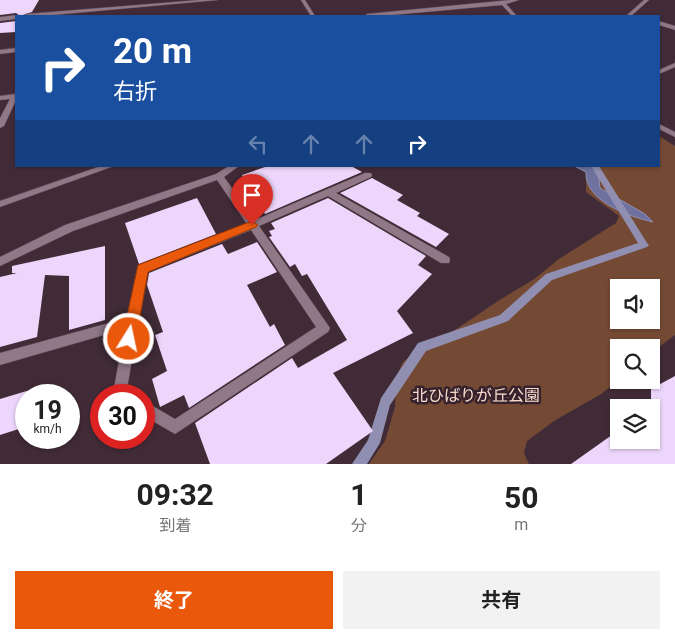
<!DOCTYPE html>
<html lang="ja">
<head>
<meta charset="utf-8">
<style>
	body { margin:0; font-family:Roboto,"Noto Sans JP",sans-serif; background:#f2f2f2; color:#222; height:100vh; display:flex; flex-direction:column; font-size:19px; white-space:nowrap }
	* { box-sizing:border-box; margin:0 }
	p { font-size:16px; color:#767676 }
	.icon { flex:none; width:28px; height:28px; fill:none; stroke:currentColor; stroke-width:2; stroke-linecap:round; stroke-linejoin:round }
	.map { position:relative; height:464px; overflow:hidden }
	.side { display:flex; flex-direction:column; background:#fff; flex:1 }
	.side>* { flex:none }
	.banner { position:absolute; left:15px; top:15px; width:645px; height:152px; border-radius:0px; box-shadow:0 1px 4px #0004; background:#1a4fa0; color:#fff; overflow:hidden }
	.tools { position:absolute; left:610px; top:279px; display:grid; gap:10px }
	.tools a { display:grid; place-items:center; width:50px; height:50px; border-radius:0px; background:#fff; box-shadow:0 1px 4px #0004; font-size:25px }
	.speed { position:absolute; left:15px; top:384px; display:flex; gap:10px; font-size:25px; font-weight:700; text-align:center }
	.speed>* { display:grid; place-content:center; width:65px; height:65px; border-radius:50%; background:#fff; box-shadow:0 1px 4px #0004; line-height:1 }
	.speed small { font-size:12px; font-weight:400 }
	.speed .limit { border:8px solid #d22; background:#fff; color:#111 }
	.pin { position:absolute; display:grid; place-items:center; width:42px; height:42px; color:#fff; margin:-51px -21px; border-radius:50% 50% 50% 0; rotate:-45deg; box-shadow:0 0 5px #0007 }
	.pin .icon { rotate:45deg }
	.me { position:absolute; width:55px; margin:-28px; rotate:10deg; stroke-linejoin:round; filter:drop-shadow(0 0 4px #0008) }
	.turn { display:flex; align-items:center; gap:18px; height:105px; padding:0 15px; font-size:22px }
	.turn .icon { width:65px; height:65px; stroke-width:2.5 }
	.turn b { display:block; font-size:35px; line-height:42px }
	.lanes { display:flex; align-items:center; height:48px; padding:0 15px; background:#0003; justify-content:center; gap:25px; direction:ltr }
	.lanes .off { opacity:.35 }
	.eta { display:flex; justify-content:space-evenly; align-items:center; height:85px; text-align:center }
	.eta b { font-size:30px; font-weight:700; line-height:35px }
	.primary-button { display:flex; gap:10px; margin-top:auto; padding:10px 15px }
	.primary-button a { flex:1; height:58px; border-radius:0px; background:#ea580c; color:#fff; font-size:20px; font-weight:700; line-height:58px; text-align:center }
	.primary-button a+a { background:#f2f2f2; color:#222 }
	.map>svg:first-child { display:block }
	.green { fill:#754a35; fill-rule:evenodd }
	.water { fill:#6f729f; stroke:#918fb1 }
	.lines { fill:none; stroke-linecap:round; stroke-linejoin:round }
	.stream { fill:#918fb1; fill-rule:evenodd }
	.building { fill:#edd6fb }
	.street-casing { stroke:#5a4853; stroke-width:1 }
	.street { fill:#907886; fill-rule:evenodd }
	.route { fill:#ea580c; stroke:#983908 }
	.labels { text-anchor:middle; stroke-width:5; stroke-linejoin:round; paint-order:stroke }
	.near-park-label { font-size:16px; fill:#fadbcd; stroke:#35222d }
</style>
</head>
<body>
<div class="map">
<svg width="675" height="464" viewBox="0 0 675 464">
	<rect width="100%" height="100%" fill="#402b37"/>
	<path class="green" d="M659,136L675,146V335L651,353V348H619V380L601,394L554,421L527,441L524,453L529,464H369L385,441L395,407L397,375L403,362L422,347L452,332L501,299L533,280L559,259L616,223L619,216L586,192V172L574,166H659ZM619,288H651V320H619Z"/>
	<path class="water" d="M574,166H594L598,170L600,188L645,214L653,222C630,217 584,201 586,172Z"/>
	<g class="lines">
		<polygon class="stream" points="591,166 599,166 647,243 649,245 647,247 552,280 508,321 426,351 390,405 380,443 367,464 352,464 368,440 381,398 418,343 500,315 546,274 638,243"/>
	</g>
	<g class="building">
		<polygon points="0,0 39,0 32,12 20,16 16,13 0,15"/>
		<polygon points="16,21 16,32 0,33 0,23"/>
		<polygon points="268,166 351,166 362,172 265,214 242,175"/>
		<polygon points="372,178 403,195 397,200 420,213 417,216 449,234 436,247 340,193"/>
		<polygon points="197,198 216,234 139,264 125,223"/>
		<polygon points="328,198 426,256 418,265 432,274 397,311 413,333 333,373 373,431 326,464 210,464 195,423 292,358 298,368 347,340 307,274 302,276 295,264 290,267 269,237 272,236 269,231 275,229 271,223"/>
		<polygon points="257,242 277,272 247,285 270,327 274,324 285,345 189,408 184,395 160,407 152,379 167,371 155,335 163,332 147,285 149,273 222,244 228,254"/>
		<polygon points="105,246 105,320 69,330 69,276 45,275 37,337 0,347 0,277 17,273 12,273 12,266"/>
		<polygon points="675,376 675,464 571,464 619,430 619,440 651,440 651,411 655,408 651,404 651,389"/>
		<polygon points="30,390 29,395 26,395 25,427 0,435 0,399"/>
	</g>
	<g class="lines">
		<defs>
			<g id="street">
				<polygon points="199,0 218,0 42,16 24,16 27,14"/>
				<polygon points="301,0 305,0 315,16 311,16"/>
				<polygon points="510,0 519,0 506,4 517,16 512,16 502,5 381,16 364,16 367,14"/>
				<polygon points="644,0 649,0 631,16 626,16"/>
				<polygon points="16,16 16,19 0,21 0,17 16,15 18,16"/>
				<polygon points="659,21 675,26 675,30 659,25"/>
				<polygon points="16,48 16,52 0,54 0,50"/>
				<polygon points="675,63 675,67 659,74 659,70"/>
				<polygon points="16,94 16,100 4,126 0,128 0,118 10,99 0,100 0,96"/>
				<polygon points="659,124 675,132 675,137 659,129"/>
				<polygon points="101,166 114,166 0,207 0,201"/>
				<polygon points="229,166 239,166 224,177 255,220 365,173 371,173 372,175 371,177 336,193 449,257 450,260 449,263 441,263 328,196 259,226 330,328 328,332 175,434 144,416 144,401 175,419 316,327 251,230 147,272 127,389 131,395 114,395 113,393 125,329 0,365 0,353 127,318 138,266 247,224 217,180 73,231 0,266 0,257 65,225 216,174"/>
			</g>
		</defs>
		<use href="#street" class="street-casing"/>
		<use href="#street" class="street"/>
	</g>
	<polygon class="route" points="252,221 258,225 256,227 148,272 136,339 134,344 129,346 124,344 122,339 138,265"/>
	<g class="labels">
		<g class="near-park-label">
			<text x="476" y="401">北ひばりが丘公園</text>
		</g>
	</g>
</svg>
<div class="tools">
<a><svg class="icon" aria-label="sound" viewBox="0 0 24 24"><path d="M4 9h4l5-4v14l-5-4H4zM17 9q2 3 0 6"/></svg></a>
<a><svg class="icon" aria-label="search" viewBox="0 0 24 24"><circle cx="10" cy="10" r="6"/><path d="M15 15l6 6"/></svg></a>
<a><svg class="icon" aria-label="layers" viewBox="0 0 24 24"><path d="M12 4l9 5-9 5-9-5zM3 14l9 5 9-5"/></svg></a>
</div>
<div class="speed"><div>19<small>km/h</small></div><div class="limit">30</div></div>
<div class="pin" style="left:252px;top:225px;background:#d93025"><svg class="icon" aria-label="arrive" viewBox="0 0 24 24"><path d="M6 21V4h12l-3 4 3 4H6"/></svg></div>
<svg class="me" style="left:129px;top:339px" viewBox="-20 -20 40 40"><circle r="17" fill="#ea580c" stroke="#fff" stroke-width="3"/><path d="M0-11L8 9 0 5-8 9z" fill="#fff"/></svg>
<div class="banner">
<div class="turn"><svg class="icon" aria-label="right" viewBox="0 0 24 24"><path d="M7 20v-9h11M14 6l5 5-5 5"/></svg><div><b>20 m</b>右折</div></div>
<div class="lanes"><svg class="icon off" aria-label="left" viewBox="0 0 24 24"><path d="M17 20v-9H6M10 6l-5 5 5 5"/></svg><svg class="icon off" aria-label="ahead" viewBox="0 0 24 24"><path d="M12 20V5M6 11l6-6 6 6"/></svg><svg class="icon off" aria-label="ahead" viewBox="0 0 24 24"><path d="M12 20V5M6 11l6-6 6 6"/></svg><svg class="icon" aria-label="right" viewBox="0 0 24 24"><path d="M7 20v-9h11M14 6l5 5-5 5"/></svg></div>
</div>
</div>
<section class="side">
<div class="eta">
<div><b>09:32</b><p>到着</p></div>
<div><b>1</b><p>分</p></div>
<div><b>50</b><p>m</p></div>
</div>
<div class="primary-button"><a>終了</a><a>共有</a></div>
</section>
</body>
</html>
